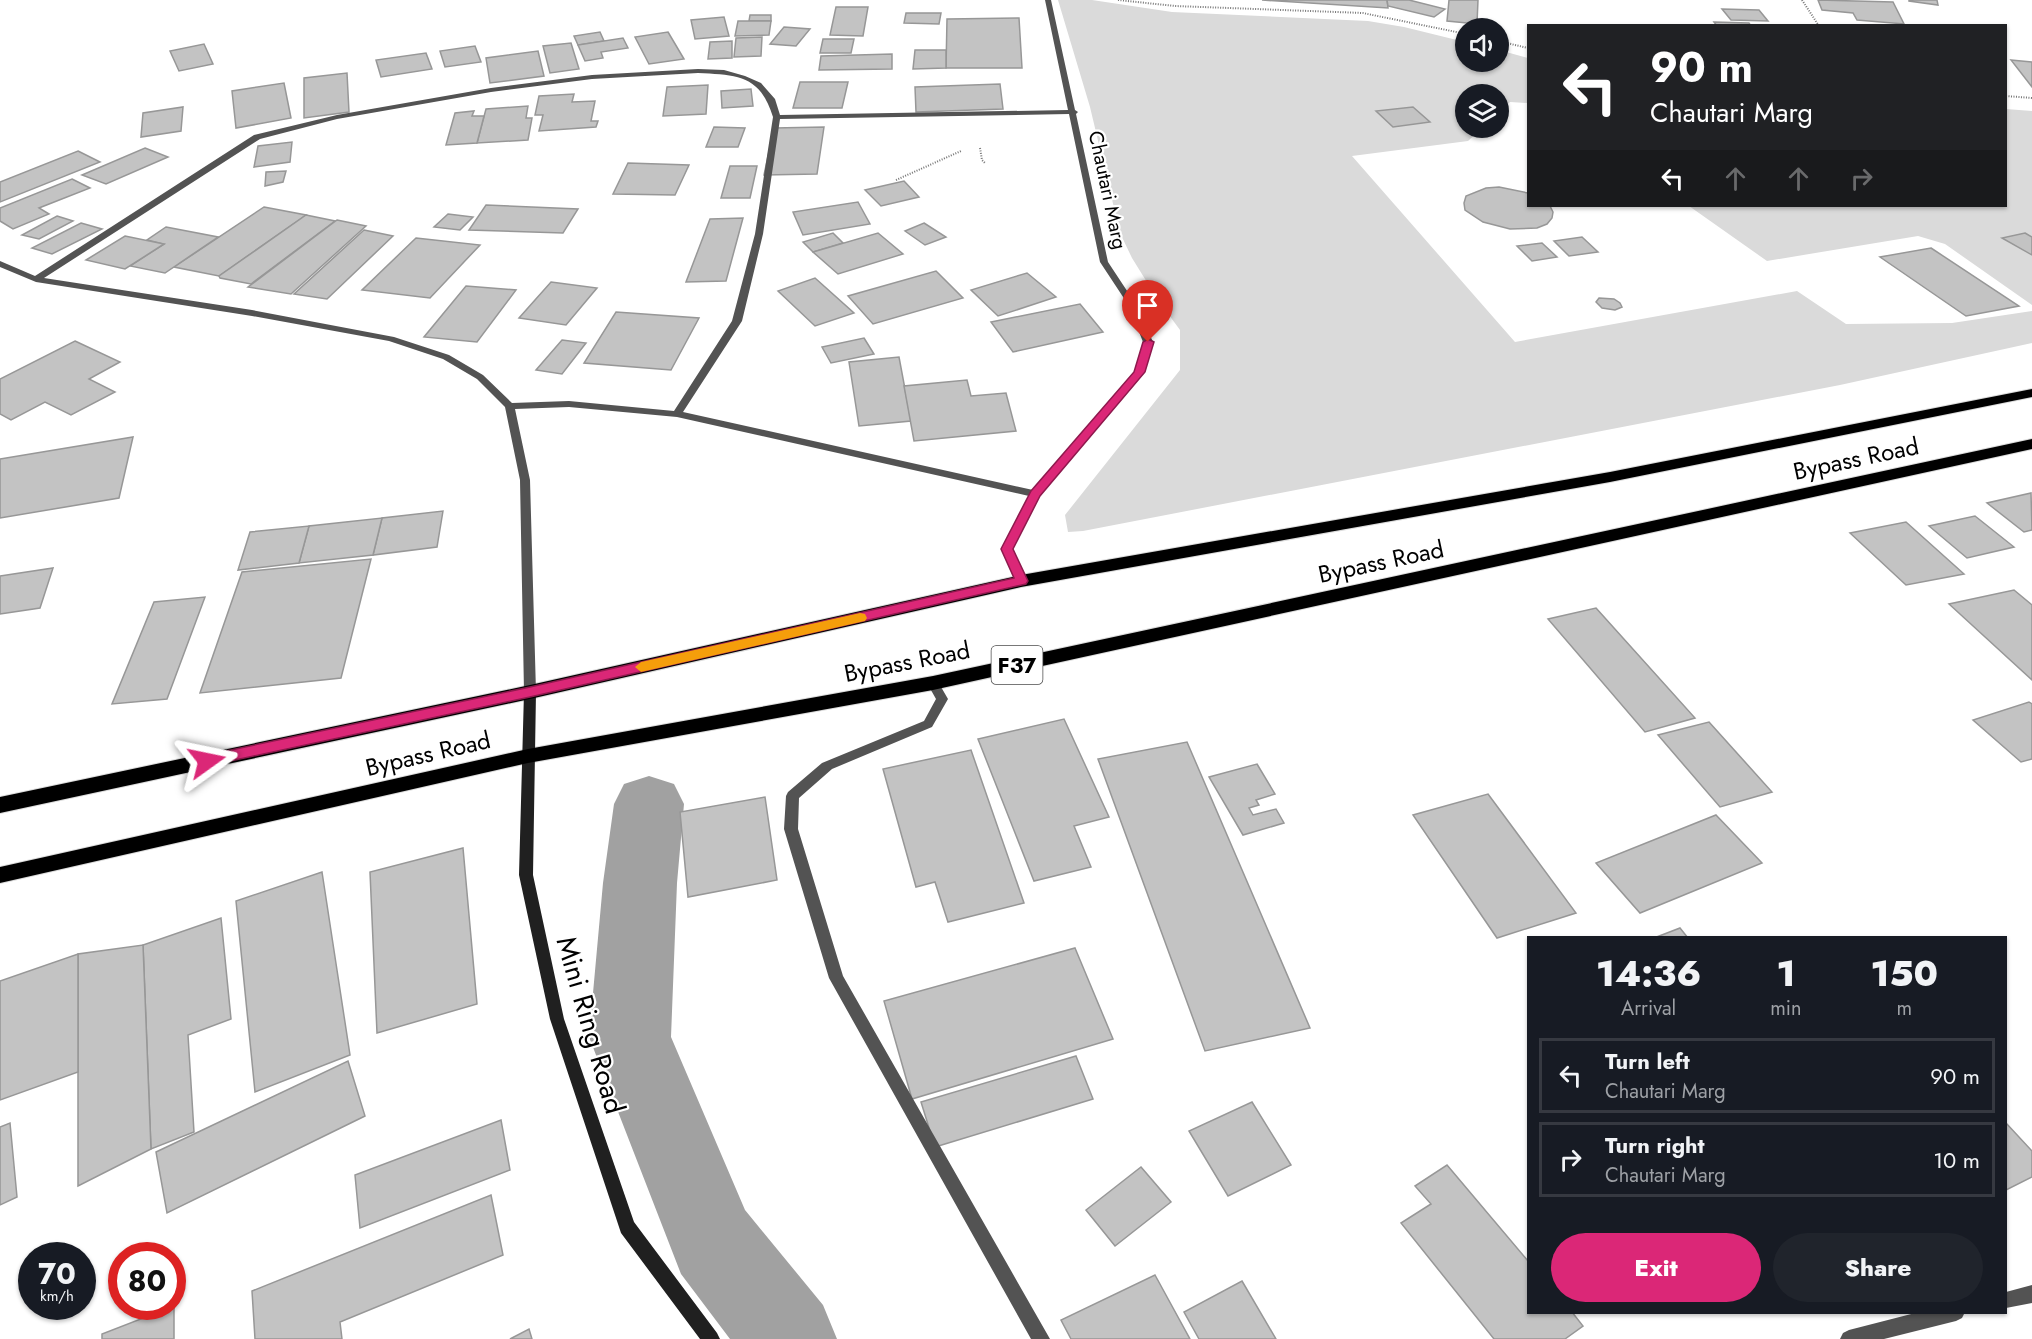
<!DOCTYPE html>
<html lang="en">
<head>
<meta charset="utf-8">
<style>
	body { margin:0; font-family:Jost,sans-serif; background:#20242c; color:#f1f3f6; height:100vh; display:flex; flex-direction:column; font-size:22px; white-space:nowrap }
	* { box-sizing:border-box; margin:0 }
	p { font-size:20px; color:#9ea1a6 }
	.icon { flex:none; width:33px; height:33px; fill:none; stroke:currentColor; stroke-width:2; stroke-linecap:round; stroke-linejoin:round }
	.map { position:relative; flex:1; overflow:hidden }
	.panel { position:absolute; left:1527px; top:936px; width:480px; height:378px; display:flex; flex-direction:column; background:#171b24; border-radius:0px; box-shadow:0 2px 4px #0004 }
	.panel>* { flex:none }
	.hud { position:absolute; left:1527px; top:24px; width:480px; height:183px; border-radius:0px; box-shadow:0 2px 4px #0004; background:#202124; color:#fff; overflow:hidden }
	.controls { position:absolute; left:1455px; top:18px; display:grid; gap:12px }
	.controls a { display:grid; place-items:center; width:54px; height:54px; border-radius:50%; background:#171b24; box-shadow:0 2px 4px #0004; font-size:30px }
	.speed { position:absolute; left:18px; top:1242px; display:flex; gap:12px; font-size:30px; font-weight:700; text-align:center }
	.speed>* { display:grid; place-content:center; width:78px; height:78px; border-radius:50%; background:#171b24; box-shadow:0 2px 4px #0004; line-height:1 }
	.speed small { font-size:15px; font-weight:400 }
	.speed .limit { border:9px solid #d22; background:#fff; color:#111 }
	.pin { position:absolute; display:grid; place-items:center; width:51px; height:51px; color:#fff; margin:-62px -26px; border-radius:50% 50% 50% 0; rotate:-45deg; box-shadow:0 0 6px #0007 }
	.pin .icon { rotate:45deg }
	.me { position:absolute; width:66px; margin:-33px; rotate:78deg; stroke-linejoin:round; filter:drop-shadow(0 0 4px #0008) }
	.turn { display:flex; align-items:center; gap:21px; height:126px; padding:0 24px; font-size:27px }
	.turn .icon { width:78px; height:78px; stroke-width:2.5 }
	.turn b { display:block; font-size:42px; line-height:51px }
	.lanes { display:flex; align-items:center; height:57px; padding:0 24px; background:#0003; justify-content:center; gap:30px; direction:ltr }
	.lanes .off { opacity:.35 }
	.eta { display:flex; justify-content:space-evenly; align-items:center; height:102px; text-align:center }
	.eta b { font-size:36px; font-weight:800; line-height:42px }
	.action { display:flex; gap:12px; margin-top:auto; padding:12px 24px }
	.action a { flex:1; height:69px; border-radius:36px; background:#db2777; color:#fff; font-size:24px; font-weight:800; line-height:69px; text-align:center }
	.action a+a { background:#20242c; color:#f1f3f6 }
	ul { padding:0; list-style:none }
	li { display:flex; align-items:center; gap:18px; height:75px; margin:0 12px 9px; padding:0 12px; border:3px solid #363941; border-radius:0px }
	li div { flex:1 }
	li b { display:block; font-size:22px }
	li em { font-style:normal }
	.map>svg:first-child { display:block }
	.green { fill:#dadada }
	.lines { fill:none; stroke-linecap:round; stroke-linejoin:round }
	.canal { fill:#a1a1a1; fill-rule:evenodd }
	.building { fill:#c3c3c3; stroke:#979797; stroke-width:1.5 }
	.highway-casing { stroke:#dbdbdb; stroke-width:2 }
	.path { stroke:#757575; stroke-width:2; stroke-dasharray:1 1.5; stroke-linecap:butt }
	.street { fill:#535353; fill-rule:evenodd }
	.secondary { fill:#202020; fill-rule:evenodd }
	.highway { fill:#000; fill-rule:evenodd }
	.route { fill:#db2777; stroke:#8e194d; stroke-width:1.5 }
	.slow { fill:#f59e0b }
	.labels { text-anchor:middle; stroke-width:4.5; stroke-linejoin:round; paint-order:stroke }
	.far-street-label { font-size:20px; fill:#000; stroke:#fff }
	.shield { fill:#fff; stroke:#4c4c4c; stroke-width:1.5 }
	.shield-label { font-size:22px; font-weight:bold; fill:#000 }
	.street-label { font-size:24px; fill:#000; stroke:#fff }
	.near-street-label { font-size:28px; fill:#000; stroke:#fff }
</style>
</head>
<body>
<div class="map">
<svg width="2032" height="1339" viewBox="0 0 2032 1339">
	<rect width="100%" height="100%" fill="#fff"/>
	<g class="green">
		<polygon points="1058,0 1092,0 1172,12 1368,21 1404,27 1465,42 1466,62 1498,62 1499,50 1528,58 1528,103 1510,102 1499,112 1498,94 1466,94 1466,128 1482,128 1468,141 1352,156 1515,342 1797,291 1846,324 1952,323 2032,311 2032,343 1840,385 1083,531 1068,532 1065,515 1180,370 1180,330 1158,300 1132,258 1120,233 1090,107"/>
		<polygon points="2006,109 2032,111 2032,305 1945,244 1918,236 1767,261 1689,206 2006,206"/>
	</g>
	<g class="lines">
		<polygon class="canal" points="649,776 674,784 684,804 677,883 671,1037 745,1210 823,1305 837,1339 730,1339 681,1274 589,1037 603,883 614,804 624,784"/>
	</g>
	<g class="building">
		<polygon points="1262,0 1387,0 1388,8"/>
		<polygon points="1387,0 1409,0 1445,9 1434,17 1388,6"/>
		<polygon points="1449,0 1478,0 1477,24 1447,21"/>
		<polygon points="1818,0 1893,2 1904,24 1857,20 1853,13 1822,10"/>
		<polygon points="1909,0 1937,0 1938,5 1909,1"/>
		<polygon points="836,7 868,7 863,36 830,35"/>
		<polygon points="1722,9 1759,10 1768,21 1731,20"/>
		<polygon points="906,13 941,13 939,24 904,23"/>
		<polygon points="750,15 771,15 771,21 749,21"/>
		<polygon points="724,17 729,36 695,39 691,20"/>
		<polygon points="1019,18 1022,68 946,68 947,19"/>
		<polygon points="738,21 771,21 769,35 735,36"/>
		<polygon points="1714,22 1749,23 1751,26 1717,26"/>
		<polygon points="784,27 810,29 796,46 770,44"/>
		<polygon points="600,32 604,41 578,45 574,36"/>
		<polygon points="668,32 684,59 649,64 635,37"/>
		<polygon points="762,37 761,56 734,57 736,38"/>
		<polygon points="623,38 628,48 601,52 603,58 585,61 578,45"/>
		<polygon points="823,39 854,39 851,53 820,53"/>
		<polygon points="732,41 732,58 708,59 710,42"/>
		<polygon points="571,43 579,69 550,73 543,46"/>
		<polygon points="204,44 213,64 179,71 170,51"/>
		<polygon points="475,46 481,62 445,67 440,51"/>
		<polygon points="915,50 946,50 946,68 913,69"/>
		<polygon points="538,51 544,76 490,83 486,58"/>
		<polygon points="426,53 432,69 381,77 376,60"/>
		<polygon points="892,54 892,69 819,70 821,56"/>
		<polygon points="2011,60 2032,62 2032,87"/>
		<polygon points="347,73 349,112 304,118 304,78"/>
		<polygon points="800,82 848,82 842,108 793,108"/>
		<polygon points="284,83 291,118 236,128 232,91"/>
		<polygon points="1000,84 1003,109 916,112 915,87"/>
		<polygon points="708,85 706,114 663,116 667,87"/>
		<polygon points="751,89 753,106 722,108 721,91"/>
		<polygon points="574,94 572,102 595,101 591,121 598,121 596,127 539,131 543,115 535,115 539,96"/>
		<polygon points="528,106 526,118 532,118 528,140 477,143 486,109"/>
		<polygon points="183,107 181,131 141,137 143,113"/>
		<polygon points="1413,107 1430,122 1393,127 1376,111"/>
		<polygon points="474,111 472,116 484,116 477,143 446,145 455,113"/>
		<polygon points="714,127 745,128 738,147 706,147"/>
		<polygon points="824,127 817,174 764,175 774,128"/>
		<polygon points="292,142 290,162 254,167 258,146"/>
		<polygon points="145,148 168,157 106,184 82,175"/>
		<polygon points="78,151 100,162 0,202 0,182"/>
		<polygon points="628,163 689,165 675,195 613,194"/>
		<polygon points="730,166 757,166 750,198 721,198"/>
		<polygon points="286,171 283,182 265,186 266,172"/>
		<polygon points="72,179 90,188 39,208 49,214 13,229 0,221 0,208"/>
		<polygon points="904,181 919,197 881,206 865,190"/>
		<polygon points="1499,187 1528,193 1528,206 1550,206 1553,212 1552,218 1547,224 1537,228 1510,229 1483,222 1465,210 1464,203 1466,196 1486,188"/>
		<polygon points="858,202 870,224 803,235 793,212"/>
		<polygon points="486,205 578,209 563,233 469,230"/>
		<polygon points="264,207 306,215 219,276 174,267"/>
		<polygon points="448,214 473,217 460,230 434,227"/>
		<polygon points="306,215 335,221 251,284 220,278 219,276"/>
		<polygon points="57,216 73,221 39,239 22,235"/>
		<polygon points="743,218 726,281 686,282 710,219"/>
		<polygon points="337,220 366,226 291,294 248,287"/>
		<polygon points="81,223 102,229 52,254 32,248"/>
		<polygon points="924,223 946,237 925,245 905,231"/>
		<polygon points="166,227 218,237 165,273 130,266 164,244 147,240"/>
		<polygon points="364,230 393,236 327,299 294,294"/>
		<polygon points="833,233 843,243 813,252 803,242"/>
		<polygon points="878,233 903,254 838,274 813,252"/>
		<polygon points="2025,233 2032,237 2032,255 2002,238"/>
		<polygon points="125,236 164,244 125,269 86,260"/>
		<polygon points="1582,237 1598,252 1569,256 1554,241"/>
		<polygon points="416,238 480,245 430,298 362,290"/>
		<polygon points="1542,243 1557,257 1532,261 1517,246"/>
		<polygon points="1931,248 2019,306 1966,316 1880,257"/>
		<polygon points="936,271 963,298 873,324 848,296"/>
		<polygon points="1027,273 1056,297 998,316 971,290"/>
		<polygon points="815,278 854,313 815,326 778,291"/>
		<polygon points="551,282 597,288 566,325 519,318"/>
		<polygon points="466,286 516,290 477,342 424,337"/>
		<polygon points="1599,298 1614,299 1620,303 1622,307 1615,310 1602,308 1596,302"/>
		<polygon points="1080,304 1103,332 1013,352 991,322"/>
		<polygon points="616,312 699,318 671,370 584,363"/>
		<polygon points="864,338 874,354 831,363 822,347"/>
		<polygon points="562,340 586,343 562,374 536,370"/>
		<polygon points="75,341 120,362 89,379 115,392 71,415 45,402 11,420 0,414 0,379"/>
		<polygon points="899,357 911,421 859,426 849,362"/>
		<polygon points="967,380 971,396 1006,393 1016,431 914,441 904,386"/>
		<polygon points="133,437 119,498 0,518 0,459"/>
		<polygon points="2031,493 2032,530 2024,532 1987,503"/>
		<polygon points="443,511 437,547 373,555 382,518"/>
		<polygon points="1975,516 2014,547 1967,558 1929,526"/>
		<polygon points="382,518 373,555 299,563 309,526"/>
		<polygon points="1906,522 1964,574 1906,585 1850,533"/>
		<polygon points="309,526 299,563 238,570 250,532"/>
		<polygon points="371,559 341,678 200,693 242,572"/>
		<polygon points="53,568 40,608 0,614 0,576"/>
		<polygon points="2014,590 2032,605 2032,680 1949,604"/>
		<polygon points="205,597 167,699 112,704 154,602"/>
		<polygon points="1596,608 1695,718 1645,732 1548,619"/>
		<polygon points="2029,702 2032,704 2032,759 2021,762 1973,720"/>
		<polygon points="1064,719 1109,817 1074,826 1091,867 1034,881 978,739"/>
		<polygon points="1709,722 1772,792 1720,807 1658,735"/>
		<polygon points="1187,742 1310,1028 1205,1051 1098,759"/>
		<polygon points="971,750 1024,903 948,922 935,882 916,887 883,769"/>
		<polygon points="1257,764 1275,794 1256,800 1259,805 1249,808 1253,815 1276,809 1284,823 1243,835 1209,777"/>
		<polygon points="1488,794 1576,913 1497,938 1413,815"/>
		<polygon points="765,797 777,880 688,897 680,812"/>
		<polygon points="1716,815 1762,863 1640,913 1596,863"/>
		<polygon points="463,848 477,1004 377,1033 370,872"/>
		<polygon points="322,872 350,1055 255,1092 236,901"/>
		<polygon points="221,918 231,1019 188,1035 194,1132 151,1149 143,945"/>
		<polygon points="1680,928 1688,938 1654,938"/>
		<polygon points="143,945 151,1149 78,1186 78,954"/>
		<polygon points="1075,948 1113,1039 912,1099 884,1001"/>
		<polygon points="78,954 78,1072 0,1100 0,981"/>
		<polygon points="1076,1056 1093,1099 935,1147 921,1102"/>
		<polygon points="348,1061 365,1116 167,1213 156,1152"/>
		<polygon points="1252,1102 1291,1165 1228,1196 1189,1131"/>
		<polygon points="501,1120 510,1170 360,1228 355,1175"/>
		<polygon points="10,1123 17,1197 0,1205 0,1127"/>
		<polygon points="2006,1123 2032,1151 2032,1177 2006,1190"/>
		<polygon points="1447,1165 1528,1261 1528,1312 1572,1312 1583,1326 1565,1339 1494,1339 1401,1223 1431,1204 1415,1186"/>
		<polygon points="1141,1167 1171,1202 1115,1246 1086,1210"/>
		<polygon points="491,1195 503,1255 340,1322 342,1339 255,1339 252,1291"/>
		<polygon points="1155,1275 1190,1339 1071,1339 1061,1320"/>
		<polygon points="1242,1281 1276,1339 1199,1339 1184,1312"/>
		<polygon points="174,1306 174,1339 102,1339 102,1334"/>
		<polygon points="529,1329 532,1339 510,1339"/>
	</g>
	<g class="lines">
		<defs>
			<g id="highway">
				<polygon points="2032,389 2032,397 1610,482 1021,587 530,699 0,813 0,797 530,685 1021,575 1610,472"/>
				<polygon points="2032,439 2032,449 933,690 528,763 0,883 0,867 528,749 933,676"/>
			</g>
		</defs>
		<use href="#highway" class="highway-casing"/>
		<g class="path">
			<polyline points="1118,0 1175,6 1363,13 1466,34"/>
			<polyline points="1802,0 1819,26"/>
			<polyline points="1498,41 1528,48"/>
			<polyline points="2006,96 2032,98"/>
			<polyline points="980,148 982,160 985,163"/>
			<polyline points="896,180 961,151"/>
		</g>
		<g class="street">
			<path d="M1045,0H1051L1075,110L1078,112L1076,114L1108,262L1137,306L1153,342L1145,372L1040,495L1012,549L1027,581L1021,585L1015,581L1002,549L1029,496L677,417L569,407L515,409L530,480L536,692L530,696L526,695L524,692L520,480L505,407L477,379L443,359L389,341L252,316L36,282L0,267V261L35,276L254,135L337,115L491,88L592,75L698,69L724,70L745,76L761,83L775,99L780,115L1068,110ZM698,73C738,75 760,75 773,117L755,234L732,321L674,411L569,401L512,403L483,375L449,355L394,337L252,310L44,278L260,139L337,119L491,92L592,79ZM1069,114L1100,262L1129,306L1143,342L1135,371L1033,490L683,412L742,321L763,234L780,119Z"/>
			<polygon points="933,679 937,680 948,699 932,727 832,769 799,798 798,829 843,976 1050,1339 1031,1339 829,978 784,829 786,796 788,792 822,763 924,721 936,699 927,683"/>
			<polygon points="2032,1285 2032,1303 2006,1308 2006,1292"/>
			<polygon points="1919,1312 1965,1312 1962,1318 1956,1321 1884,1339 1840,1339 1843,1333 1849,1330"/>
		</g>
		<polygon class="secondary" points="530,688 536,692 533,875 564,1019 634,1222 717,1333 720,1339 700,1339 621,1233 550,1019 519,875 524,692"/>
		<use href="#highway" class="highway"/>
	</g>
	<polygon class="route" points="1148,339 1154,342 1145,372 1040,496 1013,549 1028,581 1026,584 530,697 207,766 202,765 200,761 202,757 207,755 530,687 1014,578 1001,549 1031,491 1134,372 1143,342"/>
	<polygon class="slow" points="860,613 865,614 867,618 865,621 641,672 635,667 641,662"/>
	<g class="labels">
		<g class="far-street-label">
			<text transform="translate(1108 190) rotate(78)" y="7">Chautari Marg</text>
		</g>
		<rect class="shield" x="991.5" y="646" width="51" height="38" rx="4.5"/>
		<g class="shield-label">
			<text x="1017" y="673">F37</text>
		</g>
		<g class="street-label">
			<text transform="translate(1856 459) rotate(-12)" y="8">Bypass Road</text>
			<text transform="translate(1381 562) rotate(-12)" y="8">Bypass Road</text>
			<text transform="translate(907 662) rotate(-11)" y="8">Bypass Road</text>
			<text transform="translate(428 754) rotate(-13)" y="8">Bypass Road</text>
		</g>
		<g class="near-street-label">
			<text transform="translate(591 1025) rotate(74)" y="10">Mini Ring Road</text>
		</g>
	</g>
</svg>
<div class="controls">
<a><svg class="icon" aria-label="sound" viewBox="0 0 24 24"><path d="M4 9h4l5-4v14l-5-4H4zM17 9q2 3 0 6"/></svg></a>
<a><svg class="icon" aria-label="layers" viewBox="0 0 24 24"><path d="M12 4l9 5-9 5-9-5zM3 14l9 5 9-5"/></svg></a>
</div>
<div class="speed"><div>70<small>km/h</small></div><div class="limit">80</div></div>
<div class="pin" style="left:1148px;top:342px;background:#d93025"><svg class="icon" aria-label="arrive" viewBox="0 0 24 24"><path d="M6 21V4h12l-3 4 3 4H6"/></svg></div>
<svg class="me" style="left:207px;top:761px" viewBox="-20 -20 40 40"><path d="M0-17L14 15 0 8-14 15z" fill="#db2777" stroke="#fff" stroke-width="4"/></svg>
<div class="hud">
<div class="turn"><svg class="icon" aria-label="left" viewBox="0 0 24 24"><path d="M17 20v-9H6M10 6l-5 5 5 5"/></svg><div><b>90 m</b>Chautari Marg</div></div>
<div class="lanes"><svg class="icon" aria-label="left" viewBox="0 0 24 24"><path d="M17 20v-9H6M10 6l-5 5 5 5"/></svg><svg class="icon off" aria-label="ahead" viewBox="0 0 24 24"><path d="M12 20V5M6 11l6-6 6 6"/></svg><svg class="icon off" aria-label="ahead" viewBox="0 0 24 24"><path d="M12 20V5M6 11l6-6 6 6"/></svg><svg class="icon off" aria-label="right" viewBox="0 0 24 24"><path d="M7 20v-9h11M14 6l5 5-5 5"/></svg></div>
</div>
<section class="panel">
<div class="eta">
<div><b>14:36</b><p>Arrival</p></div>
<div><b>1</b><p>min</p></div>
<div><b>150</b><p>m</p></div>
</div>
<ul>
<li><svg class="icon" aria-label="left" viewBox="0 0 24 24"><path d="M17 20v-9H6M10 6l-5 5 5 5"/></svg><div><b>Turn left</b><p>Chautari Marg</p></div><em>90 m</em></li>
<li><svg class="icon" aria-label="right" viewBox="0 0 24 24"><path d="M7 20v-9h11M14 6l5 5-5 5"/></svg><div><b>Turn right</b><p>Chautari Marg</p></div><em>10 m</em></li>
</ul>
<div class="action"><a>Exit</a><a>Share</a></div>
</section>
</div>
</body>
</html>
